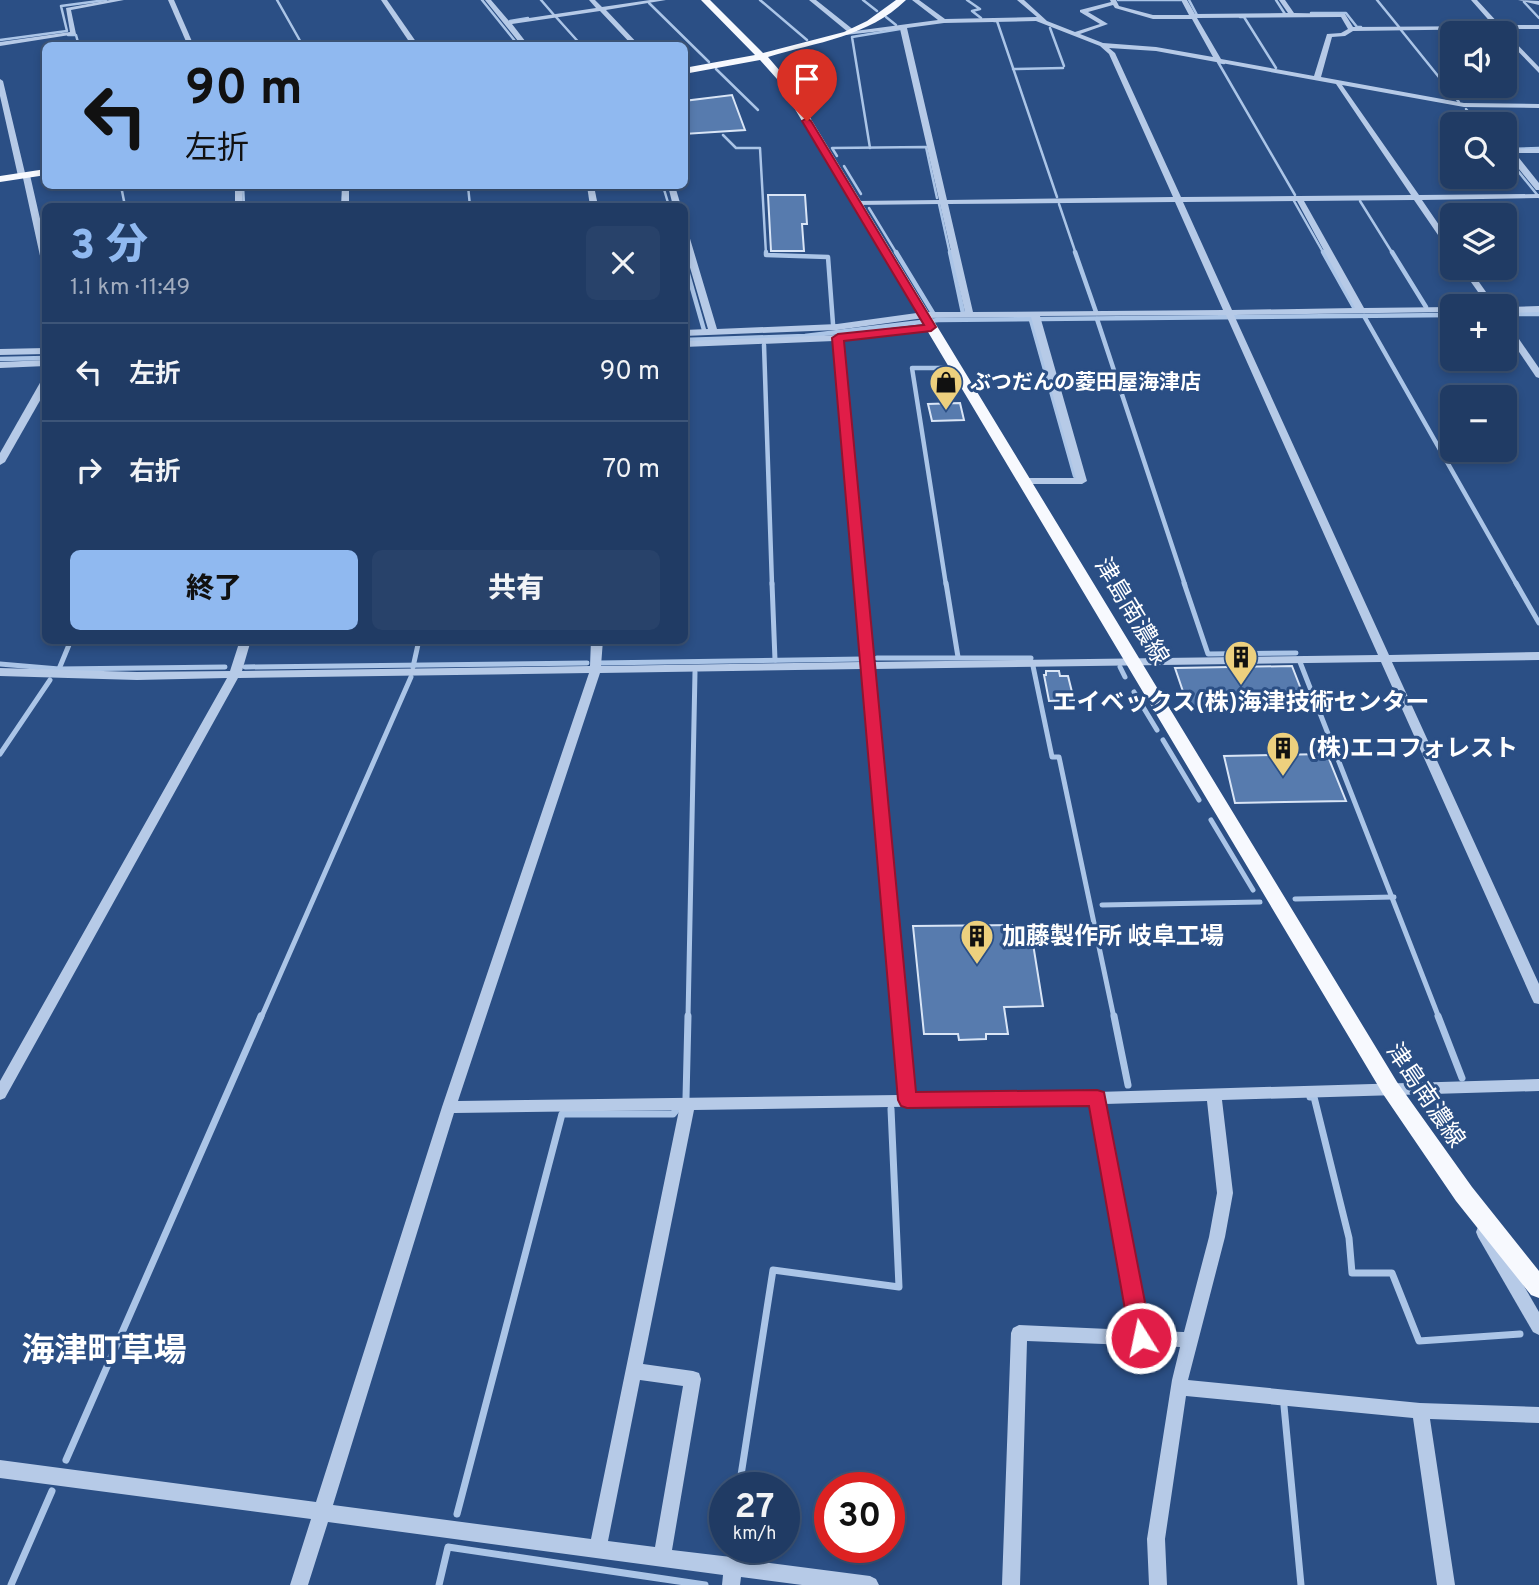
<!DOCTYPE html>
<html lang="ja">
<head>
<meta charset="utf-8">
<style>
	body { margin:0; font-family:Overpass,"Noto Sans JP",sans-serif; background:#28426a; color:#f1f3f6; height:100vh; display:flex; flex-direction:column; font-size:26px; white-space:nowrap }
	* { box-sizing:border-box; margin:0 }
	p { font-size:23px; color:#a2adbf }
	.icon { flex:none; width:38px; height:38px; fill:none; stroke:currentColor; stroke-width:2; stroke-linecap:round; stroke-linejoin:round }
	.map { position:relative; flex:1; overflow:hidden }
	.sheet { position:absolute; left:42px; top:203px; width:646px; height:441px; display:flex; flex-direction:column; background:#203b64; border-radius:10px; box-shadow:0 4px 10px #0003,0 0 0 2px #3d5578 }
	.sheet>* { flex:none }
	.top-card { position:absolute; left:42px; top:42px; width:646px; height:147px; border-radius:10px; box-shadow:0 4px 10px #0003,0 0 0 2px #3d5578; background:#90b9f0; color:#111; overflow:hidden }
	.controls { position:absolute; left:1440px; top:21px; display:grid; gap:14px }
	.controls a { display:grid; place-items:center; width:77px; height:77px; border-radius:10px; background:#203b64; box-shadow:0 4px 10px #0003,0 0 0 2px #3d5578; font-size:35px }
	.speed { position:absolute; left:709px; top:1472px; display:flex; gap:14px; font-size:35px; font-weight:700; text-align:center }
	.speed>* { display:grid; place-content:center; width:91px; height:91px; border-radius:50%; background:#203b64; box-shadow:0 4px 10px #0003,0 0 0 2px #3d5578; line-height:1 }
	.speed small { font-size:18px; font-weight:400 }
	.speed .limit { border:10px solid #d22; background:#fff; color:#111 }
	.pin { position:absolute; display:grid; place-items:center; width:60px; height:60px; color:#fff; margin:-72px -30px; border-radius:50% 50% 50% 0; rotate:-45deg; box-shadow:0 0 7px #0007 }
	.pin .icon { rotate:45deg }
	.me { position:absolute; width:77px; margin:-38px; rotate:350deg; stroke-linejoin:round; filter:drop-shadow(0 0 5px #0008) }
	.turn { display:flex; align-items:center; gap:24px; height:147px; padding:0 28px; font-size:32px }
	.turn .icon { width:91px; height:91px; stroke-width:2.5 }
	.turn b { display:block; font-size:49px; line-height:60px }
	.round { display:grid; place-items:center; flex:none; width:74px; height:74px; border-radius:10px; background:#28426a }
	.summary { display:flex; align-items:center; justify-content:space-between; height:119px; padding:0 28px }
	h1 { font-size:42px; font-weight:800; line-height:52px; color:#90b9f0 }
	.primary-button { display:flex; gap:14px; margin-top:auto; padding:14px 28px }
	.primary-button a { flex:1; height:80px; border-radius:10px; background:#90b9f0; color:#111; font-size:28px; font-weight:800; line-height:80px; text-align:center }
	.primary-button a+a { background:#28426a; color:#f1f3f6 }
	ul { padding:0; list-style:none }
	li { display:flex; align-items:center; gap:21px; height:98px; padding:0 28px; border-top:2px solid #3d5578 }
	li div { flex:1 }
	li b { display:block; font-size:26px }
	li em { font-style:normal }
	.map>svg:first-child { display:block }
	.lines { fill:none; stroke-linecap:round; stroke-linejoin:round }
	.stream-far3 { stroke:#abc5e7; stroke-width:2.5 }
	.stream-far2 { stroke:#abc5e7; stroke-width:4.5 }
	.stream-far1 { stroke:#abc5e7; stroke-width:5 }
	.stream { stroke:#abc5e7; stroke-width:7 }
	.building { fill:#577bae; stroke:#d9e5f6; stroke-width:2 }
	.minor { fill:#b6cae7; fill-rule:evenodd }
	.major { fill:#f7f9fe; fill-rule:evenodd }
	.route { fill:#e11d48; stroke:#92132f; stroke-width:2 }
	.labels { text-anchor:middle; stroke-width:6; stroke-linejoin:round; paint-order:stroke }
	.far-poi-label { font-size:21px; font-weight:bold; fill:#fff; stroke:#2b4f85; text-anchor:start }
	.street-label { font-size:24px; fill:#fff; stroke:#2b4f85 }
	.poi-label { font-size:24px; font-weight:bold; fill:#fff; stroke:#2b4f85; text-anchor:start }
	.near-quarter-label { font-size:33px; font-weight:bold; fill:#fff; stroke:#2b4f85 }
</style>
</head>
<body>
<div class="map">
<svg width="1539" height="1585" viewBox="0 0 1539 1585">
	<rect width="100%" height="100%" fill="#2b4f85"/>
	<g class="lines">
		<g class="stream-far3">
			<polyline points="277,0 303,46"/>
			<polyline points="482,0 519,46"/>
			<polyline points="541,0 554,15"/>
			<polyline points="760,0 807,40"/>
			<polyline points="863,0 877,11"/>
			<polyline points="967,0 980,9 972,11 981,18"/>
			<polyline points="1118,0 1181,0"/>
			<polyline points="1189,0 1197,15"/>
			<polyline points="1276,0 1285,14"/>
			<polyline points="1377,0 1399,27"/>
			<polyline points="1524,2 1539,18"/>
			<polyline points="649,3 709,62"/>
			<polyline points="1311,13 1346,13 1357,27 1361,27"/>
			<polyline points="556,17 582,46"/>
			<polyline points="886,17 896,25"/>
			<polyline points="1240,17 1244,17 1276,68"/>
			<polyline points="510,21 528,18"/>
			<polyline points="994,21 997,21 1057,197"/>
			<polyline points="1050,28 1064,66"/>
			<polyline points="1401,30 1459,102"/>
			<polyline points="68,35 76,35 79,46"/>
			<polyline points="0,40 67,31 61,6 106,0"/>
			<polyline points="1224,63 1218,62 1295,195"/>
			<polyline points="716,69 758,110"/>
			<polyline points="1013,69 1063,68"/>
			<polyline points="1466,109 1478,124"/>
			<polyline points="723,135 736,148 760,148 766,254"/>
			<polyline points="870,148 852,37 900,29"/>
			<polyline points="1505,149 1539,148"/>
			<polyline points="1505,155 1539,197"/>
			<polyline points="837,156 832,148 926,147 937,198"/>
			<polyline points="844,166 861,194"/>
			<polyline points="121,186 125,206"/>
			<polyline points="243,186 244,206"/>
			<polyline points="468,186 470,206"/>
			<polyline points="663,186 669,206"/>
			<polyline points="1294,201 1324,254"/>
			<polyline points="1360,201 1393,254"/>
			<polyline points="939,204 950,254"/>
			<polyline points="1059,204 1076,254"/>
			<polyline points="869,208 897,254"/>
		</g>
		<g class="stream-far2">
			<polyline points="766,252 766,255 828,257 833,324"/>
			<polyline points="896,252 933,313"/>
			<polyline points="950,252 963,313"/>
			<polyline points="1075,252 1096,312"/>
			<polyline points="1323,252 1355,309"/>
			<polyline points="1392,252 1426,307"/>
			<polyline points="684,260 704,330"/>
			<polyline points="1505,314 1539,314"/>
			<polyline points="1364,316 1517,585"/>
			<polyline points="1097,319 1185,585"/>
			<polyline points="1031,320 1075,476"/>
			<polyline points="684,340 805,336 938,320 1452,315"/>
			<polyline points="764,345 772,585"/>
			<polyline points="0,359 46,358"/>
			<polyline points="944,368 912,368 946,585"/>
		</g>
		<g class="stream-far1">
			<polyline points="772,583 775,660"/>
			<polyline points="946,583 958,657"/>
			<polyline points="1184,583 1208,654 1296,653"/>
			<polyline points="1516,583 1539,623"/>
			<polyline points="877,658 1031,658"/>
			<polyline points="1300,662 1439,1018"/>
			<polyline points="600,663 863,659"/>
			<polyline points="0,664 59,669 225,667"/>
			<polyline points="1033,666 1052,757 1059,757 1114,1018"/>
			<polyline points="245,667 587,663"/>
			<polyline points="413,667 419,640"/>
			<polyline points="1120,667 1125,677"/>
			<polyline points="59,669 71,640"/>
			<polyline points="1134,692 1157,730"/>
			<polyline points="1163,740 1199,800"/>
			<polyline points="0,754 50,680"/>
			<polyline points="1211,820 1253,890"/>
			<polyline points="1295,899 1394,897"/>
			<polyline points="1102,905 1260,902"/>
			<polyline points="261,1018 411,677"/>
			<polyline points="688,1018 695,672"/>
		</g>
		<g class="stream">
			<polyline points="1114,1016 1128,1085"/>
			<polyline points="1438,1016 1462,1078"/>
			<polyline points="1310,1097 1314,1097 1349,1238 1352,1273 1392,1273 1419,1341 1520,1334"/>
			<polyline points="686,1098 688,1016"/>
			<polyline points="1284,1406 1301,1585"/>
			<polyline points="66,1460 261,1016"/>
			<polyline points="739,1488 773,1270 899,1287 891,1109"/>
			<polyline points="457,1514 562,1114 673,1114 677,1109"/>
			<polyline points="11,1585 52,1491"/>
			<polyline points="439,1585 448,1547 705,1585"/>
		</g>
	</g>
	<g class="building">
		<polygon points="732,95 745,130 684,134 684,101"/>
		<polygon points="768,195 805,195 807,224 802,224 804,251 771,251"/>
		<polygon points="960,403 964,420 932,421 928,404"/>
		<polygon points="1292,666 1308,707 1189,709 1175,668"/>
		<polygon points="1046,671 1059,671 1060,676 1068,676 1074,700 1049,701 1044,675 1046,675"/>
		<polygon points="1327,754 1346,801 1235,803 1224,756"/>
		<polygon points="1030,925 1043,1006 1004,1007 1008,1034 986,1034 986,1039 959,1040 958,1034 924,1034 913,926"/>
	</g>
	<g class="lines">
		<g class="minor">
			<polygon points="110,0 124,0 71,10 76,34 0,46 0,42 70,32 66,8"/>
			<polygon points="168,0 174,0 194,46 188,46"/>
			<polygon points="381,0 387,0 419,46 412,46"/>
			<polygon points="485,0 491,0 509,21 596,8 589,0 595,0 602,7 650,0 666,0 606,10 640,46 633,46 600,11 512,24 529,46 522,46"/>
			<path d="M809,0H816L855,31L938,20L912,0H919L945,19L1037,17L1017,0H1024L1047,21L1075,32L1100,24L1080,12V10L1111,2L1110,0H1116L1119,6L1153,15H1189L1181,0H1187L1195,14L1288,13L1279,0H1285L1294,13L1345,14L1353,27L1494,26L1471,0H1477L1500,25H1539V29H1504L1501,32L1497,29L1353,31L1345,36L1332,37L1321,77L1464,103L1539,104V108L1464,107L1342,85L1419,195L1539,194V198L1422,200L1452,244V251H1449L1414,200L1304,201L1364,308L1452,307V312L1234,315L1389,655L1539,652V660L1392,662L1539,984V1004L1534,1003L1532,999L1381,662L874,669L914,1095L1097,1092L1539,1079V1091L1222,1100L1233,1193L1225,1237L1188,1380L1420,1403L1539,1407V1423L1430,1419L1455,1585H1437L1413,1418L1186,1396L1165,1539L1167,1585H1149L1147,1539L1172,1380L1180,1347L1027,1341L1020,1585H1002L1011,1333L1013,1328L1019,1325L1131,1330L1091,1104L694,1110L643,1364L693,1371L699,1373L701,1379L672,1550L731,1557L734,1556L740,1559L870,1576L876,1579L879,1585H802L741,1577L740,1585H722L723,1575L328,1522L308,1585H290L311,1519L0,1478V1460L316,1502L442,1107L589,673L238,678L5,1098L0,1100V1081L227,678L137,680L0,676V668L137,672L230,671L240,640H251L242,671L590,666L591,640H603L601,666L862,662L834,341L684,347V341L838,335L931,324L934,325V329L843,340L873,662L1378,655L1226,315L1040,316L1087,481L1082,484H1024L1019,481L1024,478H1076L1031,317L924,318L837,330L684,336V330L708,329L684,247V230L688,232L717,329L837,324L924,312H965L940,204L856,205L852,203L856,201L939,200L900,29L845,35V33L848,32ZM1113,5L1115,8L1153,19H1192L1213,57L1156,47L1103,43L1080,34L1108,24L1088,12ZM1341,17L1348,29L1341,33L1327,34L1314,76L1221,59L1197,18ZM1036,21L1100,46L1109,54L1173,197L947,200L907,28L944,23ZM1109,48L1156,51L1336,84L1411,195L1181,197L1115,53ZM1297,201L1355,308L1232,310L1183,202ZM1175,202L1223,310L973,312L948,204ZM862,669L899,1095L458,1101L600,673ZM1207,1101L1217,1193L1209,1237L1184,1332L1148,1331L1105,1104ZM679,1110L591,1539L333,1505L454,1113ZM640,1380L683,1386L655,1547L608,1541Z"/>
			<polygon points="1518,0 1539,1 1539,5"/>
			<polygon points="1505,32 1539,67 1539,73 1505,38 1505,33 1502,33"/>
			<polygon points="0,79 3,81 25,173 30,175 46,245 46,267 42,265 23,178 18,176 0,96"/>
			<polygon points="1506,149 1539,149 1539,153 1515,153 1539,183 1539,190 1536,190 1506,153"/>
			<polygon points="235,186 242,186 243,206 235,206"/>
			<polygon points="342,186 349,186 349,206 341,206"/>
			<polygon points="587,186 594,186 598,206 590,206"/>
			<polygon points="668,186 675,186 681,206 673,206"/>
			<polygon points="1461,268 1469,268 1496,306 1488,306"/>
			<polygon points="1539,306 1539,312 1505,313 1505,307"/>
			<polygon points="1505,322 1508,323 1539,368 1539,378 1536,377 1505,331"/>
			<polygon points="46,348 46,354 0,355 0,349"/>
			<polygon points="46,360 46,366 0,368 0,362"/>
			<polygon points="46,378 46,390 5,462 0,465 0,453 41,381"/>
			<polygon points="1484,1225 1490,1227 1539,1312 1539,1335 1533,1332 1478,1237 1476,1232 1478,1227"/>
		</g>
		<g class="major">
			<path d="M701,0H710L763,53L844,32L867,21L896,0H906C868,37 817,42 768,57L786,78L1397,1082L1472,1187L1539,1271V1298L1531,1295L1456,1201L1383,1094L777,79L760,60L684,74V68L755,55Z"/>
			<polygon points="46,169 46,175 0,182 0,176"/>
		</g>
	</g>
	<polygon class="route" points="807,118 811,121 936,327 931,331 844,341 916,1092 1097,1090 1104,1092 1152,1338 1149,1345 1141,1348 1133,1345 1130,1338 1089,1106 907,1108 901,1106 898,1100 832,338 838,334 924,325 802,121"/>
	<defs>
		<symbol id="shop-pin" viewBox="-11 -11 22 30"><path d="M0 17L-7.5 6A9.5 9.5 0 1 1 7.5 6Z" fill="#edd07e" stroke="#2b4f85"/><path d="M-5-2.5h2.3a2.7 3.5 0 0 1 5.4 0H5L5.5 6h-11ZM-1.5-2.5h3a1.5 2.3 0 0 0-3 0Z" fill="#111"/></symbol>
		<symbol id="building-pin" viewBox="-11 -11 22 30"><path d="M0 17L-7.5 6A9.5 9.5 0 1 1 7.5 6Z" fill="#edd07e" stroke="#2b4f85"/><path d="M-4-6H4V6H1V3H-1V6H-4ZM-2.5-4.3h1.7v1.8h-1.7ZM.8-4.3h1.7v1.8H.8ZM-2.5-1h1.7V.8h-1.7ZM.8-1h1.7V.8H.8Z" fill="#111"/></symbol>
	</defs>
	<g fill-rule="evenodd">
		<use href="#shop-pin" x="927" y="363" width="38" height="52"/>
		<use href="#building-pin" x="1222" y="638" width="38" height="52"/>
		<use href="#building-pin" x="1264" y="729" width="38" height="52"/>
		<use href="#building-pin" x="958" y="917" width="38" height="52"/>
	</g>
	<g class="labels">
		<g class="far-poi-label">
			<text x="970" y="389">ぶつだんの菱田屋海津店</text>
		</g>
		<g class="street-label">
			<text transform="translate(1132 611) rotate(59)" y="8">津島南濃線</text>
			<text transform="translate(1426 1095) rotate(56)" y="8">津島南濃線</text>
		</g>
		<g class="poi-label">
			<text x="1241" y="710" text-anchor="middle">エイベックス(株)海津技術センター</text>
			<text x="1308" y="756">(株)エコフォレスト</text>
			<text x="1002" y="944">加藤製作所 岐阜工場</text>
		</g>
		<g class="near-quarter-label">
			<text x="104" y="1361">海津町草場</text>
		</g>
	</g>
</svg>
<div class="controls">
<a><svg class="icon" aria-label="sound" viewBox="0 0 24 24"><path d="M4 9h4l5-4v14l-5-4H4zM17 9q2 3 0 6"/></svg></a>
<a><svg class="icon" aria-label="search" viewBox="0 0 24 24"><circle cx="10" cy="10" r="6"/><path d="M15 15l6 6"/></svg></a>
<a><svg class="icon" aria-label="layers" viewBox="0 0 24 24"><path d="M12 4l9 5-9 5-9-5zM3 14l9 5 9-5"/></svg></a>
<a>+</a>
<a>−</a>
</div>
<div class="speed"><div>27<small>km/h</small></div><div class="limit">30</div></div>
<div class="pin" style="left:807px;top:121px;background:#d93025"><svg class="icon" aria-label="arrive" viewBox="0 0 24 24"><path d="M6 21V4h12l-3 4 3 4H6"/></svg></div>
<svg class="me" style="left:1141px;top:1338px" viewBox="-20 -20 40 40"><circle r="17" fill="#e11d48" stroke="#fff" stroke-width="3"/><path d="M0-11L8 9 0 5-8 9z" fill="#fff"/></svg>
<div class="top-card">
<div class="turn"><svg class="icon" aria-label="left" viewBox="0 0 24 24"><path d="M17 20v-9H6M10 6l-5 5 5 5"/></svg><div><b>90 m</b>左折</div></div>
</div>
<section class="sheet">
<div class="summary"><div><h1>3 分</h1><p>1.1 km · 11:49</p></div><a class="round"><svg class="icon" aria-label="close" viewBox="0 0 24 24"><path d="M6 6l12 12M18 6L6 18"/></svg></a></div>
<ul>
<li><svg class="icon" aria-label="left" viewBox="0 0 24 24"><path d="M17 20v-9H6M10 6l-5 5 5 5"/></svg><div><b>左折</b></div><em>90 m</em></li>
<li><svg class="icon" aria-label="right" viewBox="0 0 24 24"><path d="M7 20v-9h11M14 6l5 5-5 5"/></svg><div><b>右折</b></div><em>70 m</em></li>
</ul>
<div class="primary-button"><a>終了</a><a>共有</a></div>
</section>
</div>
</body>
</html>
